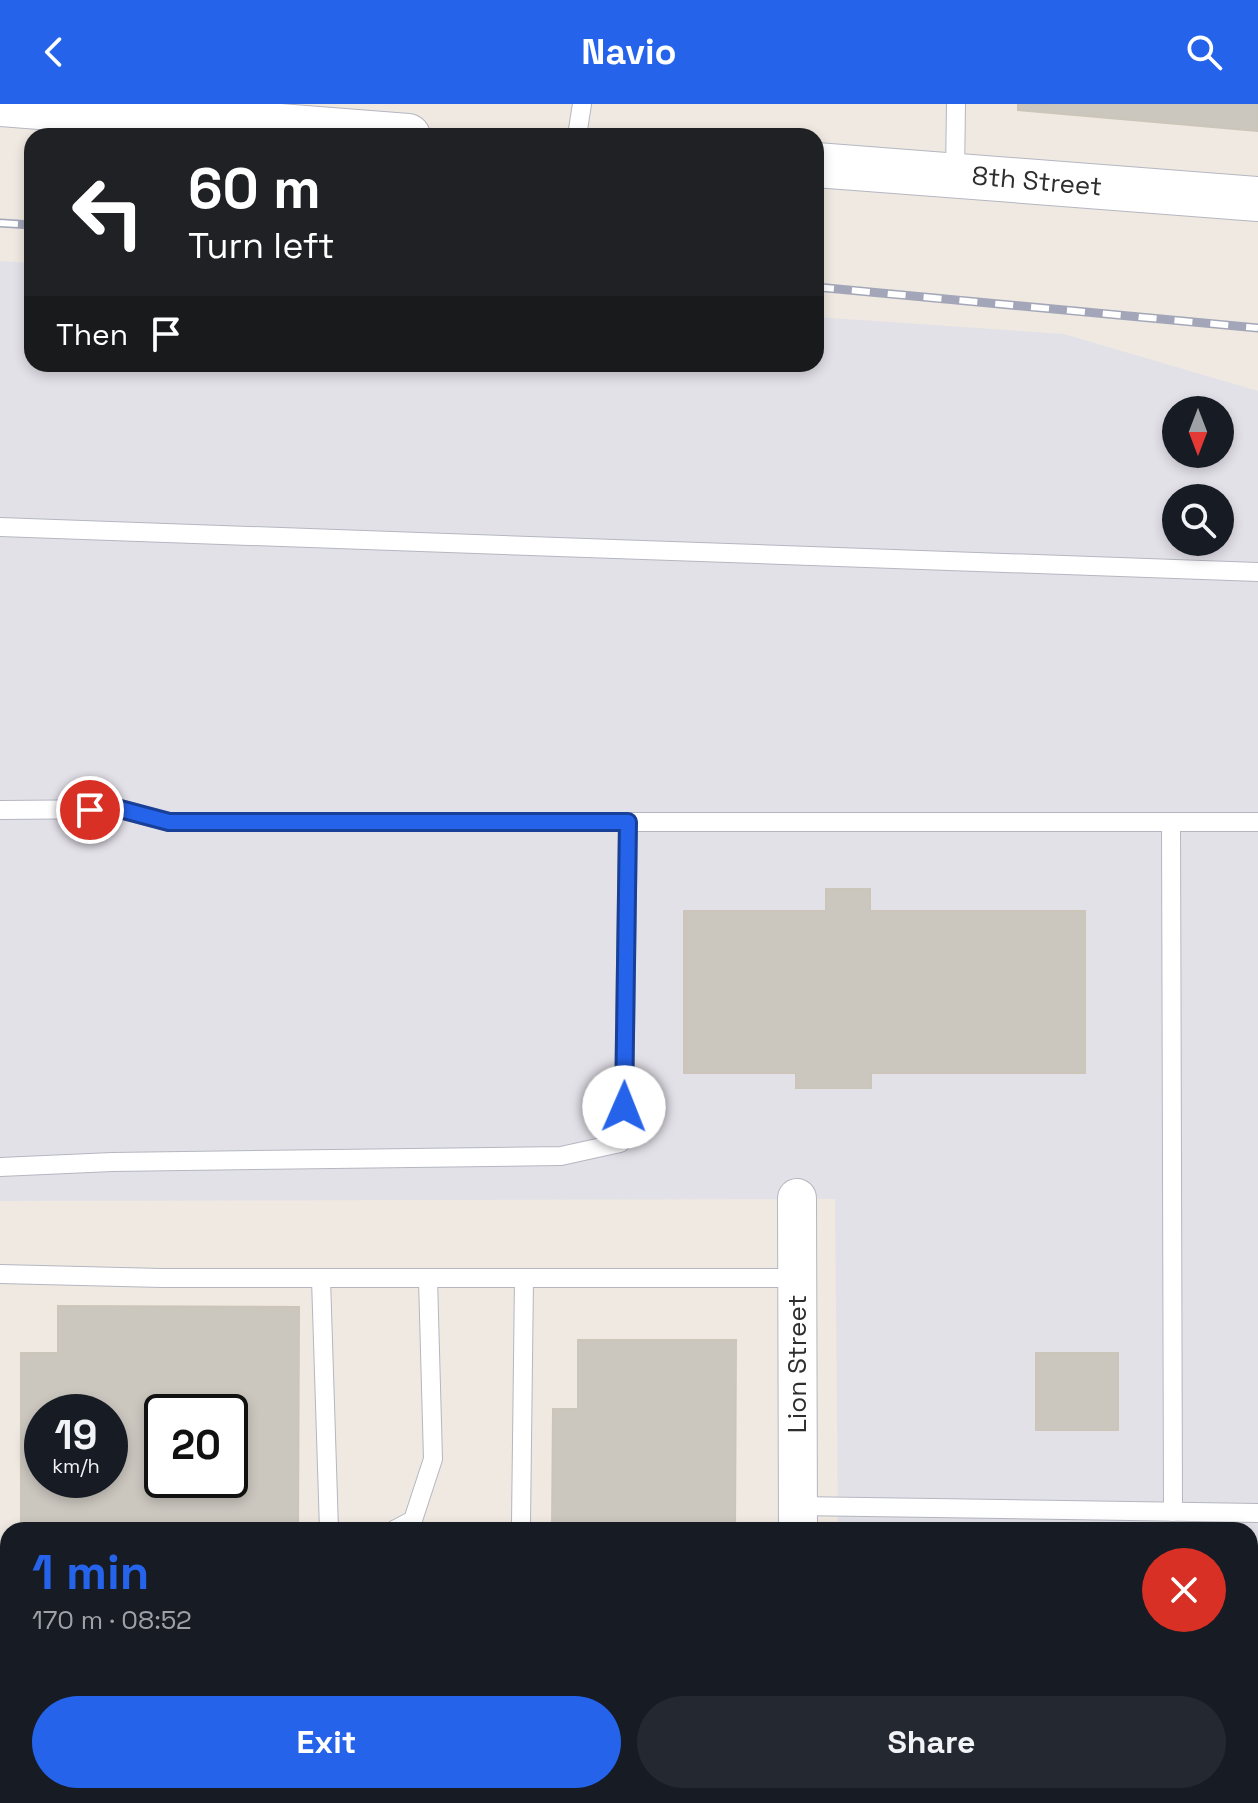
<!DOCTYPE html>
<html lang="en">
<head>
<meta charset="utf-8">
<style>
	body { margin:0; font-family:"Space Grotesk",sans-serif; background:#242831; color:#f1f3f6; height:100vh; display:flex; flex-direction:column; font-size:30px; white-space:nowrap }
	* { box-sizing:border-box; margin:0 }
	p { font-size:26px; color:#9ea1a6 }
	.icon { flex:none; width:44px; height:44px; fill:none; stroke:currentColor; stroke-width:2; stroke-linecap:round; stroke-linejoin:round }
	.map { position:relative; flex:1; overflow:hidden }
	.details { position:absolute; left:0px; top:1418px; width:1258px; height:282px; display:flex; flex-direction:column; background:#171b24; border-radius:24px 24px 0 0; box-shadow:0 4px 12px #0003 }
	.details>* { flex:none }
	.guide { position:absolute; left:24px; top:24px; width:800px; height:244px; border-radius:24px; box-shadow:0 4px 12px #0003; background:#202124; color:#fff; overflow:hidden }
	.needle { width:52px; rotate:180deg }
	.buttons { position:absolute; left:1162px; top:292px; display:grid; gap:16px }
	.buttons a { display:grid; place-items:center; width:72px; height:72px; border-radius:50%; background:#171b24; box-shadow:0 4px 12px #0003; font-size:40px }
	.speed { position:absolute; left:24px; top:1290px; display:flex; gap:16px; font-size:40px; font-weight:700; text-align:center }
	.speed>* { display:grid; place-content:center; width:104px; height:104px; border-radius:50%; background:#171b24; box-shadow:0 4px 12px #0003; line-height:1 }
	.speed small { font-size:20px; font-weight:400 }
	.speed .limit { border:4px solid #111; border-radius:12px; background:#fff; color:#111 }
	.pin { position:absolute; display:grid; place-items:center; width:68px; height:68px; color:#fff; margin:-34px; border:4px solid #fff; border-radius:50%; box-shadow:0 2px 8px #0007 }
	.me { position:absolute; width:88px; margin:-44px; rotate:1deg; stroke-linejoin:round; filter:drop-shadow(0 0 6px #0008) }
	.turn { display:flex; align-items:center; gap:28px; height:168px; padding:0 32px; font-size:36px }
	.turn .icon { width:104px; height:104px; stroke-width:2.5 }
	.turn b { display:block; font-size:56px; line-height:68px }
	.then { display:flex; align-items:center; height:76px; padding:0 32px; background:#0003; gap:16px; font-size:30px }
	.round { display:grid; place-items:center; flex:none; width:84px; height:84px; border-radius:42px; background:#242831 }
	.overview { display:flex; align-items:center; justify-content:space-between; height:136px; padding:0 32px }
	h1 { font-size:48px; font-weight:700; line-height:60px; color:#2563eb }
	.primary-button { display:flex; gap:16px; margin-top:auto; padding:16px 32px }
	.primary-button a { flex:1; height:92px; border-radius:48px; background:#2563eb; color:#fff; font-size:32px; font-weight:700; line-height:92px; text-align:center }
	.primary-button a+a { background:#242831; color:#f1f3f6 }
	header { display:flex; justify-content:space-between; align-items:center; height:104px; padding:0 32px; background:#2563eb; color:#fff; font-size:36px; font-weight:700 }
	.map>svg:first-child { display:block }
	.industrial { fill:#e3e1e8; fill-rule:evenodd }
	.building { fill:#cbc7bf; stroke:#cbc5ba; stroke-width:2; fill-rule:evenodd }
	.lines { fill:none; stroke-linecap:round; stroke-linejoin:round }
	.lane-casing { stroke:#b4b7c1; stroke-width:20 }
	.street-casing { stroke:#b4b7c1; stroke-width:40 }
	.secondary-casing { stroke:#b4b7c1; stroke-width:46 }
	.lane { stroke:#fff; stroke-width:18 }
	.street { stroke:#fff; stroke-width:38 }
	.secondary { stroke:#fff; stroke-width:44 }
	.rail-casing { stroke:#a3a6b8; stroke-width:9 }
	.rail { stroke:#fff; stroke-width:6; stroke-dasharray:18; stroke-linecap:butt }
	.route-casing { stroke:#184099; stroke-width:20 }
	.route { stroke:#2563eb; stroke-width:14 }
	.labels { text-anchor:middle; stroke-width:6; stroke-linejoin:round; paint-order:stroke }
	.street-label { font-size:26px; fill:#2e2e2e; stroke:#fff }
</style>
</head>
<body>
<header><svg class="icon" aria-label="back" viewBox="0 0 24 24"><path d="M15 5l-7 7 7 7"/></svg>Navio<svg class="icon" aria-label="search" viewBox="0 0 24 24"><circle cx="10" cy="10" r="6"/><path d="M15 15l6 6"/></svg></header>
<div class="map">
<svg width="1258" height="1699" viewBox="0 0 1258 1699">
	<rect width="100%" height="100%" fill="#efe9e1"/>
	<path class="industrial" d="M0,157L32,159V260H816V213L1064,230L1258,287V1699H1131V1692H1250V1426H838L835,1095L0,1097ZM1176,306H1220V350H1176ZM1176,394H1220V438H1176Z"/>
	<g class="building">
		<polygon points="1018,0 1258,0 1258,27 1018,6"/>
		<polygon points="826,785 870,785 870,807 1085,807 1085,969 871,969 871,984 796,984 796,969 684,969 684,807 826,807"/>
		<path d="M58,1202L299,1203L298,1426H21V1249H58ZM42,1308H110V1376H42ZM162,1308H230V1376H162Z"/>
		<polygon points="578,1236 736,1236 735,1426 552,1426 553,1305 578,1305"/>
		<rect x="1036" y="1249" width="82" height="77"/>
		<rect x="1250" y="1527" width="8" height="52"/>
		<rect x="73" y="1692" width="159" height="7"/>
		<rect x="359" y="1692" width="159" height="7"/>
		<rect x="563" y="1692" width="143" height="7"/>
		<rect x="900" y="1692" width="191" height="7"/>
	</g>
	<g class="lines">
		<defs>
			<g id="lane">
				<polyline points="577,32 582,0"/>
				<polyline points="955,70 956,0"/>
				<polyline points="0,423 1258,468"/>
				<polyline points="0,706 120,705 169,718 1258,718"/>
				<polyline points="1171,718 1173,1408"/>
				<polyline points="0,1063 112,1058 561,1052 620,1039 624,1003 628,718"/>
				<polyline points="0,1170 162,1174 797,1174"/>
				<polyline points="321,1175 329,1426"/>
				<polyline points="797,1402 1258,1409"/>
				<polyline points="521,1419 524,1175"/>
				<polyline points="394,1426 413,1416 433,1355 428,1175"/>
				<polyline points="1250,1688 1258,1688"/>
				<polyline points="290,1699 290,1692"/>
				<polyline points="1196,1699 1204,1692"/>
			</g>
			<g id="street">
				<polyline points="797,1094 798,1426"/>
				<polyline points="804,1692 804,1699"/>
			</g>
			<g id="secondary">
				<polyline points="0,0 408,32"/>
				<polyline points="816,61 1258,95"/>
			</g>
		</defs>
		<use href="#lane" class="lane-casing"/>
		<use href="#street" class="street-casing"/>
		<use href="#secondary" class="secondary-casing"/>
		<use href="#lane" class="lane"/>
		<use href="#street" class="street"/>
		<use href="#secondary" class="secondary"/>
		<defs>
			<g id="rail">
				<polyline points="0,119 32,121"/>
				<polyline points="816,183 1258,224"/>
			</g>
		</defs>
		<use href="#rail" class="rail-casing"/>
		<use href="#rail" class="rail"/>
	</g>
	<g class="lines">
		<defs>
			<polyline id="route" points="90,706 120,705 169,718 628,718 624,1003"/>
		</defs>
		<use href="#route" class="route-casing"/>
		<use href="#route" class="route"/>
	</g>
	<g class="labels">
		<g class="street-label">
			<text transform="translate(1037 77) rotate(5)" y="9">8th Street</text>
			<text transform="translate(797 1260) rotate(-90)" y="9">Lion Street</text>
		</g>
	</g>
</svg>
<div class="buttons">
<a><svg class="needle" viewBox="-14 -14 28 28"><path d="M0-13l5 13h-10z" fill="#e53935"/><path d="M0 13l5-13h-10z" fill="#9ea1a6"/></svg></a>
<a><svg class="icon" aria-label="search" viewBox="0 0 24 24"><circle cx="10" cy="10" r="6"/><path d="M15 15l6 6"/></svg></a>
</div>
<div class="speed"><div>19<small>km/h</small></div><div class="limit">20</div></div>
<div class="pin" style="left:90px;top:706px;background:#d93025"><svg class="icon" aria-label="arrive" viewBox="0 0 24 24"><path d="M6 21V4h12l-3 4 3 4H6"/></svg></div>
<svg class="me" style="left:624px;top:1003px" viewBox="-20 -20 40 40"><circle r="19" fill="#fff"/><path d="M0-13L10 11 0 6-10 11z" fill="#2563eb"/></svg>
<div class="guide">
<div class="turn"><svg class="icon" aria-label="left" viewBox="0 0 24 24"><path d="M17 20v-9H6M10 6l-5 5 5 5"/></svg><div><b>60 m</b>Turn left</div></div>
<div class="then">Then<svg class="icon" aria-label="arrive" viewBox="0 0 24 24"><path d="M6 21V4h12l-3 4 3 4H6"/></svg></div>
</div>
<section class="details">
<div class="overview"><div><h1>1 min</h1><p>170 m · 08:52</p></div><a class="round" style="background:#d93025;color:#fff"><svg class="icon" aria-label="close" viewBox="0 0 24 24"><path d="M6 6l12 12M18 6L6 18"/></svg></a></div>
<div class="primary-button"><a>Exit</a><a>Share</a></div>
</section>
</div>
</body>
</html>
